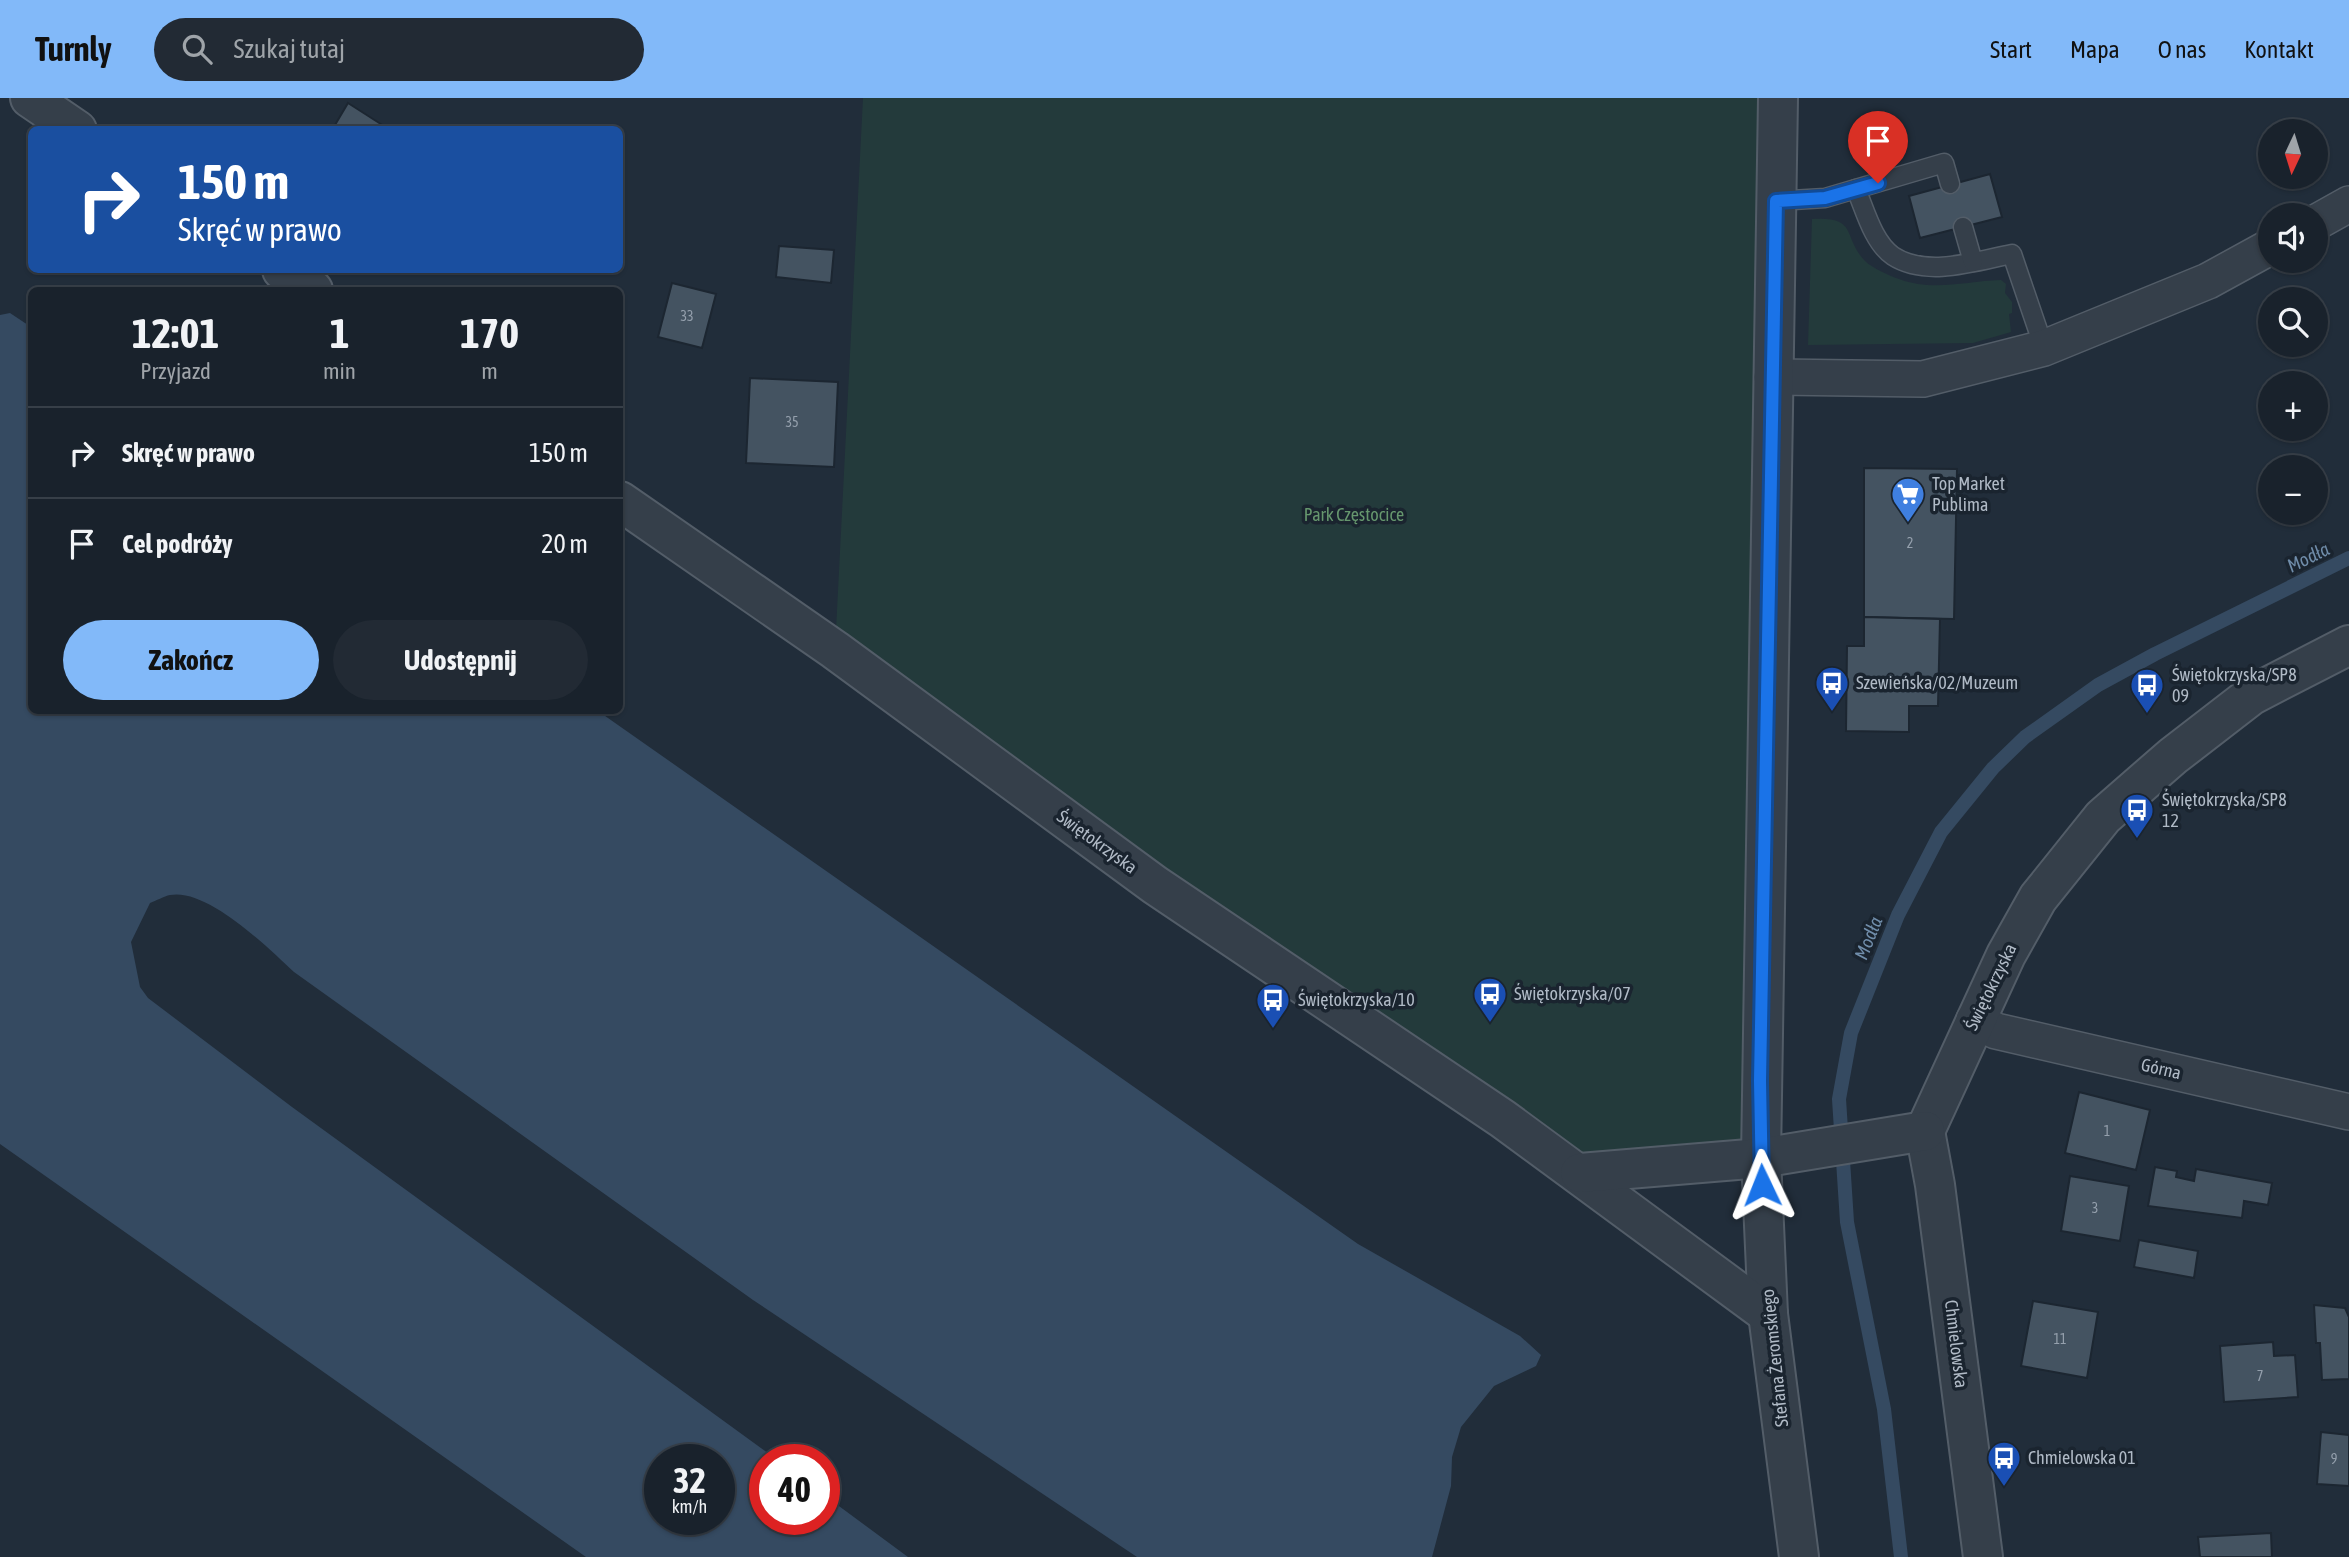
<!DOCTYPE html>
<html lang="pl">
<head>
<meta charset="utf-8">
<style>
	body { margin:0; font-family:"Asap Condensed",sans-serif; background:#222a34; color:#f1f3f6; height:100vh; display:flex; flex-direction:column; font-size:26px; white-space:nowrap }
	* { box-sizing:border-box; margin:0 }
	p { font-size:23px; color:#9fa4a9 }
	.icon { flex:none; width:38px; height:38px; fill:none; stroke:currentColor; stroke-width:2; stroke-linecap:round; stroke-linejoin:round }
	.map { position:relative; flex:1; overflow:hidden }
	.details { position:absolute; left:28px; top:189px; width:595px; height:427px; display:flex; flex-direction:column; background:#19222c; border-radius:10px; box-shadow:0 2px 5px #0004,0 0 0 2px #373f48 }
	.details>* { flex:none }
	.top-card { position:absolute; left:28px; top:28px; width:595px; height:147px; border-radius:10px; box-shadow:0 2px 5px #0004,0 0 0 2px #373f48; background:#1a4fa0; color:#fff; overflow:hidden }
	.needle { width:46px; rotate:184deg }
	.controls { position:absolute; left:2258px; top:21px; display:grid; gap:14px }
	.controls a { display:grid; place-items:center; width:70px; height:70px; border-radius:50%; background:#19222c; box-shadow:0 2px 5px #0004,0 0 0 2px #373f48; font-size:35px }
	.speed { position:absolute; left:644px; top:1346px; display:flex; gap:14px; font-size:35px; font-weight:700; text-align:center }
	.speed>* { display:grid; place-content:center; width:91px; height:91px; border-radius:50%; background:#19222c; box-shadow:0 2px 5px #0004,0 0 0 2px #373f48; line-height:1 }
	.speed small { font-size:18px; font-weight:400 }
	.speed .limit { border:10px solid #d22; background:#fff; color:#111 }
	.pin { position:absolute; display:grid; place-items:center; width:60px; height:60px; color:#fff; margin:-72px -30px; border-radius:50% 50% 50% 0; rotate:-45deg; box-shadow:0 0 7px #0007 }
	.pin .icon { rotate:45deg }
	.me { position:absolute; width:77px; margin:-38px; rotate:358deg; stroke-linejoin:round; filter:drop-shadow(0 0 5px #0008) }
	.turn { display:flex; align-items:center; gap:24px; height:147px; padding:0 35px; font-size:32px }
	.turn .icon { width:91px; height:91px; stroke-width:2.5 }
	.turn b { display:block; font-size:49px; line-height:60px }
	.eta { display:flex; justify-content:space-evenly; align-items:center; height:119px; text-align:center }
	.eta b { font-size:42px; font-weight:700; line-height:49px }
	.cta { display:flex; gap:14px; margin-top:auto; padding:14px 35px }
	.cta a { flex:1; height:80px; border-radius:42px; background:#82b9f9; color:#111; font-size:28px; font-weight:700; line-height:80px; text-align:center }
	.cta a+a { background:#222a34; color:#f1f3f6 }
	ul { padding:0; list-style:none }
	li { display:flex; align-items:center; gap:21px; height:91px; padding:0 35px; border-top:2px solid #373f48 }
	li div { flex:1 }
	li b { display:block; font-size:26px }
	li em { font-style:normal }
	header { display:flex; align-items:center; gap:42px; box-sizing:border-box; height:98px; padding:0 35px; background:#82b9f9; color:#111 }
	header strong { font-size:33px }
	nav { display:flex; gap:38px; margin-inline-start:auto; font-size:24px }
	.search { width:490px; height:63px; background:#222a34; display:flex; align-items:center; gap:18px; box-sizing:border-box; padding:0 24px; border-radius:38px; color:#9fa4a9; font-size:26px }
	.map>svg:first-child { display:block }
	.green { fill:#233a3b }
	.water { fill:#354a61; fill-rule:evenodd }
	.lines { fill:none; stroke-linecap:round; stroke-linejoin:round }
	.stream { stroke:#354a61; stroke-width:14 }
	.building { fill:#445361; stroke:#1c2631; stroke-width:2 }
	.service-casing { stroke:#535d68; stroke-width:21 }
	.minor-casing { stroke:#535d68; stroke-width:38 }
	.tertiary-casing { stroke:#535d68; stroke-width:42 }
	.service { stroke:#353f4a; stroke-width:18 }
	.minor { stroke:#353f4a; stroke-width:35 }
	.tertiary { stroke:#353f4a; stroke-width:38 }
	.route-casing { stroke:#114b97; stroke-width:18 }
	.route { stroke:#1a73e8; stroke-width:12 }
	.labels { text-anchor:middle; stroke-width:7; stroke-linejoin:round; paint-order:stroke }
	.number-label { font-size:14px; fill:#95a0ad }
	.poi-label { font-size:18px; fill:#b0bac6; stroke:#1a242f; text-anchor:start }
	.park-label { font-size:18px; fill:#66976e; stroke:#1a242f }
	.street-label { font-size:18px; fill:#b0bac6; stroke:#1a242f }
	.water-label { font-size:19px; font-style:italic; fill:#708daa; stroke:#1a242f }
</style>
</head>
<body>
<header>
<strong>Turnly</strong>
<div class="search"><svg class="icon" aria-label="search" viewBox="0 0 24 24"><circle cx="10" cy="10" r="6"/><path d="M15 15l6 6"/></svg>Szukaj tutaj</div>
<nav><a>Start</a><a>Mapa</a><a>O nas</a><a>Kontakt</a></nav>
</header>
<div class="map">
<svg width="2349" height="1459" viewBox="0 0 2349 1459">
	<rect width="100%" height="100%" fill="#212d3a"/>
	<g class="green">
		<polygon points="863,0 1778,0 1761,1060 1580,1075 835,552"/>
		<path d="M1812,121C1859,118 1842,139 1865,163C1872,170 1890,178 1899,181C1934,194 1965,183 2001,182L2006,186L2005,195L2012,204V215L2009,216L2011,234L1973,245L1808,247Z"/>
	</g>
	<path class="water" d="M10,215L31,229L32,612L598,613L1358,1146L1520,1238L1541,1257L1536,1268L1494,1288L1461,1329L1452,1359L1451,1388L1432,1459H1137L753,1202L294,874C268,850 208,790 170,797C164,798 156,803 150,805L131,844L140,889L148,900L292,1009L776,1361L765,1362V1421H824V1397L908,1459H586L0,1046V217ZM660,1362H719V1421H660Z"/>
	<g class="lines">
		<polyline class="stream" points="1901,1459 1884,1311 1847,1124 1839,1001 1851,935 1898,817 1941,734 1993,670 2025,639 2098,587 2155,556 2349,460"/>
	</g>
	<g class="building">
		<polygon points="348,5 387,30 386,32 332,32"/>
		<polygon points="1990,76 2002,119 1920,140 1909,98"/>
		<polygon points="779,148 834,152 831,185 776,179"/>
		<polygon points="672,185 716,196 702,250 658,239"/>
		<polygon points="750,280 838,284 834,369 746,365"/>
		<polygon points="1864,370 1957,371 1954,521 1864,519"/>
		<polygon points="1864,519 1940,521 1938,608 1909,608 1909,634 1846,633 1847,548 1864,548"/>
		<polygon points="2079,994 2150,1012 2136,1072 2065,1055"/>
		<polygon points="2155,1069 2177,1073 2176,1079 2194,1083 2196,1071 2272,1085 2268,1107 2244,1103 2242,1120 2148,1108"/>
		<polygon points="2070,1078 2129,1088 2120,1143 2061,1133"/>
		<polygon points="2139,1142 2198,1153 2194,1180 2134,1169"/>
		<polygon points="2033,1203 2098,1214 2087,1280 2021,1268"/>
		<polygon points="2314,1207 2345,1210 2349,1219 2349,1281 2322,1282 2320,1245 2316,1245"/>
		<polygon points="2273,1244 2274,1258 2295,1257 2298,1299 2224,1304 2220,1248"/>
		<polygon points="2321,1334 2349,1337 2349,1388 2317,1386"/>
		<polygon points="2271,1435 2272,1459 2200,1459 2198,1439"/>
	</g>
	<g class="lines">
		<defs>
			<g id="service">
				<path d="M1856,91C1865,112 1873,144 1893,158C1927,180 1977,163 2012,156L2044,250"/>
				<polyline points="1776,103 1825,100 1944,65 1950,86"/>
				<polyline points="1963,129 1973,164"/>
			</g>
			<g id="minor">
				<polyline points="2315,125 2349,106"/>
				<polyline points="1772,279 1923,281 2044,250 2208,183 2270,149"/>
				<polyline points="1974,922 1996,933 2349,1014"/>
			</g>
			<g id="tertiary">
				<polyline points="30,0 77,32"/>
				<polyline points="1778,0 1761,1060 1768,1216 1799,1459"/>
				<polyline points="282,172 313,192"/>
				<polyline points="620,403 835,552 1155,787 1503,1021 1768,1216"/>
				<polyline points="1925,1033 2006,857 2038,800 2103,719 2173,658 2252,597 2349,547"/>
				<polyline points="1925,1033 1935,1087 1983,1459"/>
				<polyline points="1580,1075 1761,1060 1925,1033"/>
			</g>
		</defs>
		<use href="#service" class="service-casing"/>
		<use href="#minor" class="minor-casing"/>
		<use href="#tertiary" class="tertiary-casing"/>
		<use href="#service" class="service"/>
		<use href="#minor" class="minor"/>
		<use href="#tertiary" class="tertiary"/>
	</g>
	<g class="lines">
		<defs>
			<polyline id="route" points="1762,1087 1760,983 1776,103 1825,100 1878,85"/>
		</defs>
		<use href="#route" class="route-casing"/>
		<use href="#route" class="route"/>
	</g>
	<defs>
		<symbol id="supermarket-pin" viewBox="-11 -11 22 30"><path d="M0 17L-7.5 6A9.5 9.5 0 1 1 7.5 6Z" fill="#3f7fe0" stroke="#1a242f"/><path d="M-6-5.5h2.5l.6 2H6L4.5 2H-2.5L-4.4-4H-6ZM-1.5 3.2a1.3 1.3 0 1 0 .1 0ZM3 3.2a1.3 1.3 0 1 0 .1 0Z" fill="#fff"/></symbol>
		<symbol id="bus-pin" viewBox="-11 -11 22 30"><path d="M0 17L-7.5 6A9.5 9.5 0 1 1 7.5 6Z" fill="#1a4fb4" stroke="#1a242f"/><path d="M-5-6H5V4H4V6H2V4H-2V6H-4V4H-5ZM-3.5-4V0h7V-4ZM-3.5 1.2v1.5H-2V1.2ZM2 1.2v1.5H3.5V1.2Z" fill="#fff"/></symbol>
	</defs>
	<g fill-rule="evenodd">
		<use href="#supermarket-pin" x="1889" y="377" width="38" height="52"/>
		<use href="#bus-pin" x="1813" y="566" width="38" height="52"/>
		<use href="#bus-pin" x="2128" y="568" width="38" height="52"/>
		<use href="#bus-pin" x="2118" y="693" width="38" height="52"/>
		<use href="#bus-pin" x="1471" y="877" width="38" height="52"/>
		<use href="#bus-pin" x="1254" y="883" width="38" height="52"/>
		<use href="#bus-pin" x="1985" y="1341" width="38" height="52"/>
	</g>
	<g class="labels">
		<g class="number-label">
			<text x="687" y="223">33</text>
			<text x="792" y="329">35</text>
			<text x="1910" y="450">2</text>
			<text x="2107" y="1038">1</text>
			<text x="2095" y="1115">3</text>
			<text x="2060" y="1246">11</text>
			<text x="2260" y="1283">7</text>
			<text x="2334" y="1366">9</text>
		</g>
		<g class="poi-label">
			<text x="1932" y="392">Top Market<tspan x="1932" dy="21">Publima</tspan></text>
			<text x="2172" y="583">Świętokrzyska/SP8<tspan x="2172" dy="21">09</tspan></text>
			<text x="1856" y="591">Szewieńska/02/Muzeum</text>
			<text x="2162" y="708">Świętokrzyska/SP8<tspan x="2162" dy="21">12</tspan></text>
			<text x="1514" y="902">Świętokrzyska/07</text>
			<text x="1298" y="908">Świętokrzyska/10</text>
			<text x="2028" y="1366">Chmielowska 01</text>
		</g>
		<g class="park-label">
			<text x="1354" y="423">Park Częstocice</text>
		</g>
		<g class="street-label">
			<text transform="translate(1097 744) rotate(36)" y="6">Świętokrzyska</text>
			<text transform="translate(1991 889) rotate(-64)" y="6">Świętokrzyska</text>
			<text transform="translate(2161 971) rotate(13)" y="6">Górna</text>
			<text transform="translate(1956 1246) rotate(83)" y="6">Chmielowska</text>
			<text transform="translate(1775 1260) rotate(-96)" y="6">Stefana Żeromskiego</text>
		</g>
		<g class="water-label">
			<text transform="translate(2308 459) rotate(-26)" y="7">Modła</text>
			<text transform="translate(1868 840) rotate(-68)" y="7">Modła</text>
		</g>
	</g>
</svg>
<div class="controls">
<a><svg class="needle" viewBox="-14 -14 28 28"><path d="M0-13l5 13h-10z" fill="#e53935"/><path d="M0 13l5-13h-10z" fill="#9fa4a9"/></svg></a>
<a><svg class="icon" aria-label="sound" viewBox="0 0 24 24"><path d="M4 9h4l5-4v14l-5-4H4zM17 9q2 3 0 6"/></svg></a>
<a><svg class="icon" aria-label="search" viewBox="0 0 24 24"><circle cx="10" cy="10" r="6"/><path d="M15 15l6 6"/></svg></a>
<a>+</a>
<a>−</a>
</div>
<div class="speed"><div>32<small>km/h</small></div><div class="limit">40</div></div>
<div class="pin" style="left:1878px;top:85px;background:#d93025"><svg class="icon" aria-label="arrive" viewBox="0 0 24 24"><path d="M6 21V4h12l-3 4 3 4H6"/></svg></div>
<svg class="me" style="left:1762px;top:1087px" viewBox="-20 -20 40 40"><path d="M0-17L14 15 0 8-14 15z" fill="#1a73e8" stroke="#fff" stroke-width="4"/></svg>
<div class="top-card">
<div class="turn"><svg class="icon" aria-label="right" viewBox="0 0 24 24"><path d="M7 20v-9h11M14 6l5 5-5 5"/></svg><div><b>150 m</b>Skręć w prawo</div></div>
</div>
<section class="details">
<div class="eta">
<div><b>12:01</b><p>Przyjazd</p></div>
<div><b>1</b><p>min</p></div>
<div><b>170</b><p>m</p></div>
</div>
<ul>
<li><svg class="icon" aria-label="right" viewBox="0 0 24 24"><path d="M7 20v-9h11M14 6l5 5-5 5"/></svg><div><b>Skręć w prawo</b></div><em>150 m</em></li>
<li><svg class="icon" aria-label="arrive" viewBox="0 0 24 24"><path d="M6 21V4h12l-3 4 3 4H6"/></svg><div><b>Cel podróży</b></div><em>20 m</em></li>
</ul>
<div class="cta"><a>Zakończ</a><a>Udostępnij</a></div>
</section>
</div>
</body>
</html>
